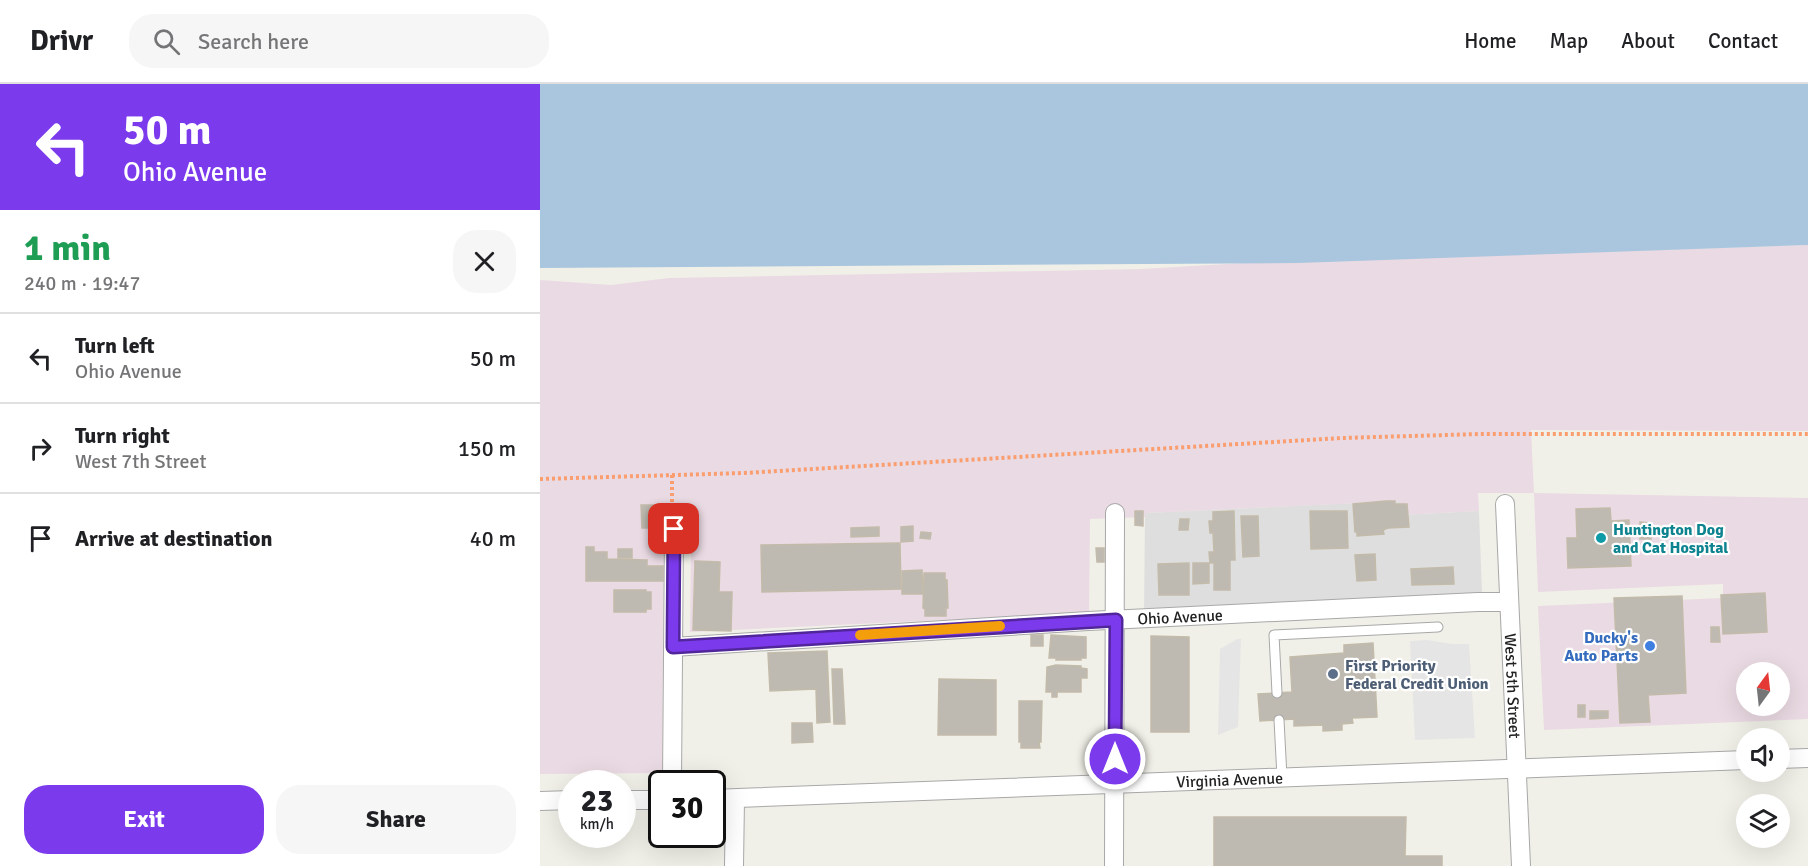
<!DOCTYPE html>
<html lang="en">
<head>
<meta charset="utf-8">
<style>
	body { margin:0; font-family:Signika,sans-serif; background:#f6f6f6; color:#202124; height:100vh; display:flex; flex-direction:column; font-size:22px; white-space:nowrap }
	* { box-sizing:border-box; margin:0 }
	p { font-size:20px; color:#757577 }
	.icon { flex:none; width:33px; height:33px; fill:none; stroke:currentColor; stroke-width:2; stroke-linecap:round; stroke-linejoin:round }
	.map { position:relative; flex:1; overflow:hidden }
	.sheet { display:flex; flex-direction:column; background:#fff; width:540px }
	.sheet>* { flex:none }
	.banner { background:#7c3aed; color:#fff; overflow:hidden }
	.needle { width:39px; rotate:15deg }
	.tools { position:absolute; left:1196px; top:578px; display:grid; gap:12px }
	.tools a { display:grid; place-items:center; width:54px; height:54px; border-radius:50%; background:#fff; box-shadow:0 6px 24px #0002; font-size:30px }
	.speed { position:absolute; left:18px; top:686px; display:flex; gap:12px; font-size:30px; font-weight:700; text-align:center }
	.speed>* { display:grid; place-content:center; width:78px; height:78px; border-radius:50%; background:#fff; box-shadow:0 6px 24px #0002; line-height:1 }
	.speed small { font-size:15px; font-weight:400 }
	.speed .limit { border:3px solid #111; border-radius:9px; background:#fff; color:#111 }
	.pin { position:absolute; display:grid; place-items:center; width:51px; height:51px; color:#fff; margin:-26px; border-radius:12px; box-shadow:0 3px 9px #0006 }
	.me { position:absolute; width:66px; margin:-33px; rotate:0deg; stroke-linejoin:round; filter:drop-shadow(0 0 4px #0008) }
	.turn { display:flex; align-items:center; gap:21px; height:126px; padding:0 24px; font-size:27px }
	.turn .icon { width:78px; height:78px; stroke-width:2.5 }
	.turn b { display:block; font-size:42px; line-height:51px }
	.round { display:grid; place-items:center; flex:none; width:63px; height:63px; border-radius:24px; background:#f6f6f6 }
	.overview { display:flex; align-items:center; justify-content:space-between; height:102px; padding:0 24px }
	h1 { font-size:36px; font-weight:800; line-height:45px; color:#1e9e55 }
	.primary-button { display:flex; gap:12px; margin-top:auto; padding:12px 24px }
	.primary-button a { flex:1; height:69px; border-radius:24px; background:#7c3aed; color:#fff; font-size:24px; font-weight:800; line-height:69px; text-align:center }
	.primary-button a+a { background:#f6f6f6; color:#202124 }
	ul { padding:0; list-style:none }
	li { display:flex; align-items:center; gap:18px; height:90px; padding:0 24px; border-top:2px solid #e0e0e0 }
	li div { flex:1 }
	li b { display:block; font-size:22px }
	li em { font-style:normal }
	header { display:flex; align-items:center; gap:36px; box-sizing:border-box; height:84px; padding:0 30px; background:#fff; border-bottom:2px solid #e0e0e0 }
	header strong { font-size:28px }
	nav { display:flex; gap:33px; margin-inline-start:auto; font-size:21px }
	.search { width:420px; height:54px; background:#f6f6f6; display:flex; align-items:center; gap:15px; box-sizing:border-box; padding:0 21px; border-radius:24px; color:#757577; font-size:22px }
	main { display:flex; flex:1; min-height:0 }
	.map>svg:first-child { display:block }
	.residential { fill:#dfdede }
	.industrial { fill:#eadae3; fill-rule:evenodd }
	.parking { fill:#e5e5e5 }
	.water { fill:#a9c6de }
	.building { fill:#bebab1; stroke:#c3bbaa; stroke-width:1.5 }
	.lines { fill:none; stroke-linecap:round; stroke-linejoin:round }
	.lane-casing { stroke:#a8a8a8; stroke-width:11 }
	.street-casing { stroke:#a8a8a8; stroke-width:20 }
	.path { stroke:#fa9e70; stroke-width:4; stroke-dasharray:3 3; stroke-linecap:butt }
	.lane { stroke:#fff; stroke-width:9 }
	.street { stroke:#fff; stroke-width:18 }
	.route-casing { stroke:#51269a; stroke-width:15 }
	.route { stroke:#7c3aed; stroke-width:10 }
	.slow { stroke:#f59e0b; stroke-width:10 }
	.culture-dot { fill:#0f9aa8; stroke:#fff; stroke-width:2 }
	.shop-dot { fill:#3f7fe0; stroke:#fff; stroke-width:2 }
	.service-dot { fill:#5c6f8a; stroke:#fff; stroke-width:2 }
	.labels { text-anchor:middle; stroke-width:4.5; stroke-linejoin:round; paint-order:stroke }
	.culture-label { font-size:16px; font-weight:bold; fill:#0d838f; stroke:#fff; text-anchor:start }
	.street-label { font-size:16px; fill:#212121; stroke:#fff }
	.shop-label { font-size:16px; font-weight:bold; fill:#366cbe; stroke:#fff; text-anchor:end }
	.service-label { font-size:16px; font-weight:bold; fill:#4e5e75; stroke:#fff; text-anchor:start }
</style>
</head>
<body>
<header>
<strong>Drivr</strong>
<div class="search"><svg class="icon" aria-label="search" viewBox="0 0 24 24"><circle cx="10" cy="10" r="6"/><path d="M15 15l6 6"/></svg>Search here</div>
<nav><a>Home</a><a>Map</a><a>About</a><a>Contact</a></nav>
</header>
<main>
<section class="sheet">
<div class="banner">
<div class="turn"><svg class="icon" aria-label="left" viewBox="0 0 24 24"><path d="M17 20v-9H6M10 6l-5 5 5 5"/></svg><div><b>50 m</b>Ohio Avenue</div></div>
</div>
<div class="overview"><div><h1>1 min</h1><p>240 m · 19:47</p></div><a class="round"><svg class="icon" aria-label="close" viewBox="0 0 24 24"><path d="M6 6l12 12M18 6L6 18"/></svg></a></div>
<ul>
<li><svg class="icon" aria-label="left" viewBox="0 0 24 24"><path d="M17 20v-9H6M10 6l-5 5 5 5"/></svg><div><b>Turn left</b><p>Ohio Avenue</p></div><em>50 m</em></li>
<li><svg class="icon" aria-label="right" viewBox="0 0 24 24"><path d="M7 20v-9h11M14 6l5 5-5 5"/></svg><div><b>Turn right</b><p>West 7th Street</p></div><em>150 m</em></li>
<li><svg class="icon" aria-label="arrive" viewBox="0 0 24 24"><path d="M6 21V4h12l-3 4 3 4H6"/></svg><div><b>Arrive at destination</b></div><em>40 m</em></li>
</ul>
<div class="primary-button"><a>Exit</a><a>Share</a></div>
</section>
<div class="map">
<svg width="1268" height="782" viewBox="0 0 1268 782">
	<rect width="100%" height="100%" fill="#f1f0e8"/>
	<polygon class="residential" points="860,417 860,431 939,427 942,510 604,527 605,429"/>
	<path class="industrial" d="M1268,161V347L991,346L994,409L1268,414V635L1004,646L998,522L1183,514V500L998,508L994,409H938L939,427L860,431V417L606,429L605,433L550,435L549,529L150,548L151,451L124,452L122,689L0,690V196L71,201L129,194L601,185L704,179ZM1206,588H1239V621H1206Z"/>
	<g class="parking">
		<polygon points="697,555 701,555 698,643 678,651 680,565"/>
		<polygon points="887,556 912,560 929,560 935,654 875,656 870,557"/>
	</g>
	<polygon class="water" points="0,0 1268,0 1268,161 758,179 0,184"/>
	<g class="building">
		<polygon points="846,417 855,417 855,420 867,420 869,443 848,444 843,446 844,450 817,452 817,448 815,448 813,420"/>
		<polygon points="101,421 129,421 130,444 102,444"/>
		<polygon points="1070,424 1071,437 1089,436 1091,482 1028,484 1027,454 1037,454 1036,425"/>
		<polygon points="595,427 603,427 603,442 595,441"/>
		<polygon points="694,427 695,476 690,476 690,506 674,506 674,479 670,479 669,468 674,468 673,449 670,449 669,437 673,437 673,428"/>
		<polygon points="770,427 807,427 808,464 771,465"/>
		<polygon points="701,432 718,432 719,472 703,473"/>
		<polygon points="640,435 649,435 648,446 639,446"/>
		<polygon points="1100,438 1111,439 1111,455 1100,455"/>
		<polygon points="373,442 373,457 361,458 361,443"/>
		<polygon points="339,443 339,452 311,453 311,444"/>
		<polygon points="381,448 391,449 390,455 380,454"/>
		<polygon points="360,459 361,505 222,508 221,461"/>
		<polygon points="46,463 54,463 54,468 67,468 67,475 107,476 107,482 123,482 123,497 46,497"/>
		<polygon points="556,464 564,464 564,478 557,478"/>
		<rect x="78" y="465" width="14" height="9"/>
		<polygon points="835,470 836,496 817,497 815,471"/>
		<polygon points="155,477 180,478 179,508 192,508 191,547 153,546"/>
		<polygon points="649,479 649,511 619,511 618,480"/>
		<polygon points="653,479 669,479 669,499 653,500"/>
		<polygon points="913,483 914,500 872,501 871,485"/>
		<polygon points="382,486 383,510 362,510 362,487"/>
		<polygon points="384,489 405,489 405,496 407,496 408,524 406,524 406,532 385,532 385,525 383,524"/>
		<polygon points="74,506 106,506 106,508 111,508 111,525 106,525 106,528 74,528"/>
		<polygon points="1225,509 1227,548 1183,550 1181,511"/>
		<polygon points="1142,512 1146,609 1108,611 1110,638 1080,639 1074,514"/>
		<polygon points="1171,543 1179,543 1180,558 1171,558"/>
		<rect x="491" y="551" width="12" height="11"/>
		<polygon points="511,551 546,553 546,574 541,574 541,576 516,576 516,574 509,574"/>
		<polygon points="611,552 649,553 649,648 611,648"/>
		<polygon points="833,559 837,633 812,634 813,639 802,640 802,646 783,647 783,641 754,642 754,635 720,637 718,610 752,608 750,573 804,569 804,561"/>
		<polygon points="287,567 290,638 277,639 276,605 230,607 228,569"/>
		<polygon points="516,581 541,582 541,584 547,585 547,594 541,594 541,608 517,608 517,613 512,613 512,608 506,608 507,583"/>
		<polygon points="292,585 302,585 305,640 294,640"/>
		<polygon points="399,595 456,596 456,651 398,651"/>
		<polygon points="479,617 502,617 501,658 499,658 500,664 481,664 481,658 479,658"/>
		<rect x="1038" y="621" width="7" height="12"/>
		<polygon points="1050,627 1068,627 1068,634 1050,635"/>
		<polygon points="252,639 272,639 273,658 252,659"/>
		<polygon points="674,733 866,733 865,772 902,772 902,782 674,782"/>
	</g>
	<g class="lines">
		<defs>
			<g id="lane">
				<polyline points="737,609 734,551 898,543"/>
				<polyline points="739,636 742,693"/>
			</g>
			<g id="street">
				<path id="s1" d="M965,420L981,782"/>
				<path id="s2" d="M133,563L548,537L938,518H969"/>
				<polyline points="1239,675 1268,674"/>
				<polyline points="132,699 134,445"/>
				<path id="s3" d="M172,715L1206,676"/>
				<polyline points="82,716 122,716"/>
				<polyline points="0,717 32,716"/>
				<polyline points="194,782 195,715"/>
				<polyline points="574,782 575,429"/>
			</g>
		</defs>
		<use href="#lane" class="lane-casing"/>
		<use href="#street" class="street-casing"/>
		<g class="path">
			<polyline points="132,391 132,427"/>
			<polyline points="0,395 204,389 802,354 941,350 1268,350"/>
		</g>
		<use href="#lane" class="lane"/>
		<use href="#street" class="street"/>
	</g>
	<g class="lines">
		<defs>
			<polyline id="route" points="134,445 133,563 576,536 575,675"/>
		</defs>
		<use href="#route" class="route-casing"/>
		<use href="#route" class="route"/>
		<polyline class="slow" points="320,551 460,542"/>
	</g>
	<circle class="culture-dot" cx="1061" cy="454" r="6"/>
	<circle class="shop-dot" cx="1110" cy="562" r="6"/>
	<circle class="service-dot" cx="793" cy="590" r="6"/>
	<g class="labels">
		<g class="culture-label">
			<text x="1073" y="451">Huntington Dog<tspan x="1073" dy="18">and Cat Hospital</tspan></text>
		</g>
		<g class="street-label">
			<text dy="6" stroke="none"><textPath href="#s2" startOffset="508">Ohio Avenue</textPath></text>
			<text dy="6" stroke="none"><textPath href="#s1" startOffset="182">West 5th Street</textPath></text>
			<text dy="6" stroke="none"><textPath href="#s3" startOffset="518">Virginia Avenue</textPath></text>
		</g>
		<g class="shop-label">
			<text x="1098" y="559">Ducky's<tspan x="1098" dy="18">Auto Parts</tspan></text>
		</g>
		<g class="service-label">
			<text x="805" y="587">First Priority<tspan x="805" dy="18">Federal Credit Union</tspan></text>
		</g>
	</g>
</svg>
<div class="tools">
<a><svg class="needle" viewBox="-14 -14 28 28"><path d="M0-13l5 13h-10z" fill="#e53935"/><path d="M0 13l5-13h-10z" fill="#757577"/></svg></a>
<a><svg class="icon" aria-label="sound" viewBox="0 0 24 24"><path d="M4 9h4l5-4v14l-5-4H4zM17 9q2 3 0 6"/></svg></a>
<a><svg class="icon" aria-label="layers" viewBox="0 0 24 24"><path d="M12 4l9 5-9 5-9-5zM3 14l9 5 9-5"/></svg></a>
</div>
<div class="speed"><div>23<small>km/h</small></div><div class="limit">30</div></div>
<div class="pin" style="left:134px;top:445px;background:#d93025"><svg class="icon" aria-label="arrive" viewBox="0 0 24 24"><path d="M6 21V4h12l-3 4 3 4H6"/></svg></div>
<svg class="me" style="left:575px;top:675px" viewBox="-20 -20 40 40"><circle r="17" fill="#7c3aed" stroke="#fff" stroke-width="3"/><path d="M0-11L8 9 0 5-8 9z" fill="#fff"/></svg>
</div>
</main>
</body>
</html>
